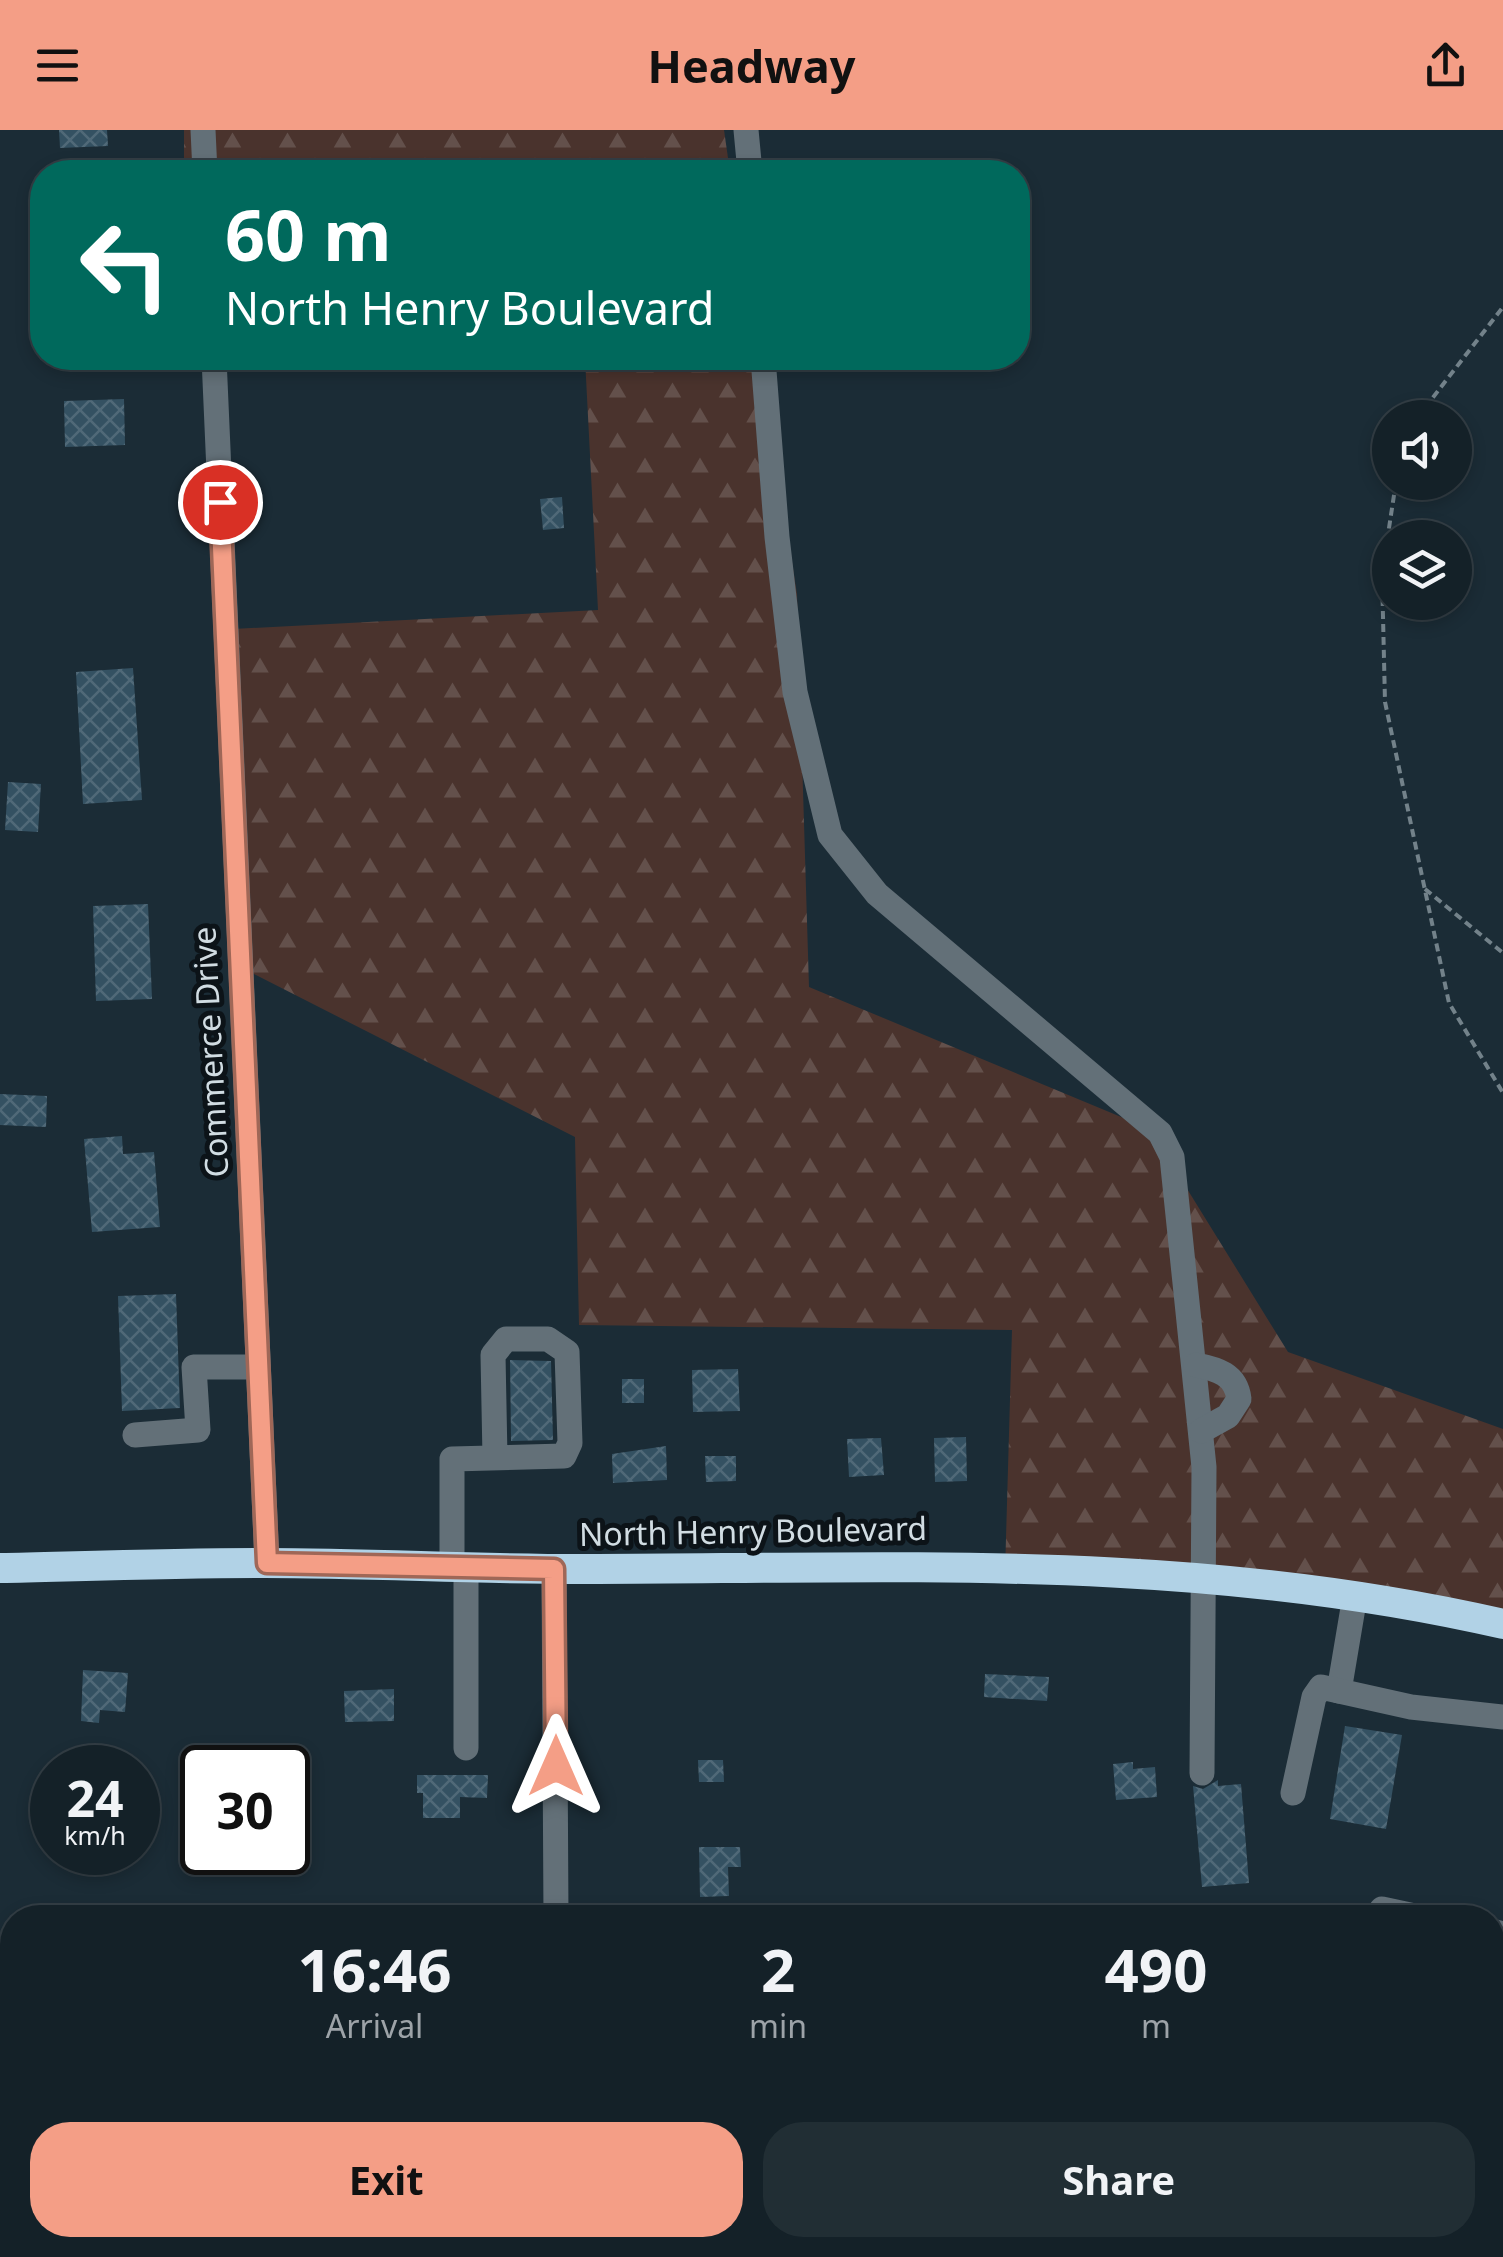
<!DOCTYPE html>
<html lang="en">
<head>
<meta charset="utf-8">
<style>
	body { margin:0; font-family:"Noto Sans",sans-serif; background:#212e34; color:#f1f3f6; height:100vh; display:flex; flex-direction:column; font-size:38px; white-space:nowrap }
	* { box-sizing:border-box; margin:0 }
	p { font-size:32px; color:#9da3a8 }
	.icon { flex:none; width:55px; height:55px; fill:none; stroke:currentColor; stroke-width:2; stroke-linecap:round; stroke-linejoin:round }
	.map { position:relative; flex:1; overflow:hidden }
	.details { position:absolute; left:0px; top:1775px; width:1505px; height:352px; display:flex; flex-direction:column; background:#142128; border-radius:40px 40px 0 0; box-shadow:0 5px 15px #0003,0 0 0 2px #333e45 }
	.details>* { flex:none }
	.hud { position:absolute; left:30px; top:30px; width:1000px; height:210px; border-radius:40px; box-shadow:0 5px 15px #0003,0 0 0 2px #333e45; background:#00695c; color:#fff; overflow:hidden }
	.controls { position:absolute; left:1372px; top:270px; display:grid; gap:20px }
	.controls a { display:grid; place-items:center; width:100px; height:100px; border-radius:50%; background:#142128; box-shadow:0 5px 15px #0003,0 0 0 2px #333e45; font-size:50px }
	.speed { position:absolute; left:30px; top:1615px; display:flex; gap:20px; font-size:50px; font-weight:700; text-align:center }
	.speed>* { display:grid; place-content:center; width:130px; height:130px; border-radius:50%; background:#142128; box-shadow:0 5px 15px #0003,0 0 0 2px #333e45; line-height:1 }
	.speed small { font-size:25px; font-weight:400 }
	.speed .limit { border:5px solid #111; border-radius:15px; background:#fff; color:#111 }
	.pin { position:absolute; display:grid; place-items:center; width:85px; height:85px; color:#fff; margin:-42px; border:5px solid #fff; border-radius:50%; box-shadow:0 2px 10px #0007 }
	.me { position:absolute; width:110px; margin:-55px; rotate:0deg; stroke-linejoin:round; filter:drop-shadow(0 0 8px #0008) }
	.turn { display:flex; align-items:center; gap:35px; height:210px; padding:0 30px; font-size:45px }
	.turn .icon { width:130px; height:130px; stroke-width:2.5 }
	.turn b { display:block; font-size:70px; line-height:85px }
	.eta { display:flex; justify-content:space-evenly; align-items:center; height:170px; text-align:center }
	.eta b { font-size:60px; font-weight:700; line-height:70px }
	.primary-button { display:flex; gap:20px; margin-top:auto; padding:20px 30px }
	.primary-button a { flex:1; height:115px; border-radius:40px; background:#f49e86; color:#111; font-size:40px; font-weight:700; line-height:115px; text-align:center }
	.primary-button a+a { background:#212e34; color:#f1f3f6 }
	header { display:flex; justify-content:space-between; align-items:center; height:130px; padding:0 30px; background:#f49e86; color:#111; font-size:45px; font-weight:700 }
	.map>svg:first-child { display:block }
	.forest { fill:url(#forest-firs) }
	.building { fill:url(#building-cross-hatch) }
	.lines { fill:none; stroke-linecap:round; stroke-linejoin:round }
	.path { stroke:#73828a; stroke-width:4; stroke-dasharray:8 5; stroke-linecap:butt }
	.minor { stroke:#637078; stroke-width:25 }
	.highway { stroke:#b1d2e6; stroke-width:30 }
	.route-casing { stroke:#9f6757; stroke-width:25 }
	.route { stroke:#f49e86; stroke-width:18 }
	.labels { text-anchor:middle; stroke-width:10; stroke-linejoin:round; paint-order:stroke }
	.street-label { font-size:32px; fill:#d1dce2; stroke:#0c1318 }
</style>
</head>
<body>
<header><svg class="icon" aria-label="menu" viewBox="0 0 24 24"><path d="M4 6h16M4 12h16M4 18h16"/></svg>Headway<svg class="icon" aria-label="share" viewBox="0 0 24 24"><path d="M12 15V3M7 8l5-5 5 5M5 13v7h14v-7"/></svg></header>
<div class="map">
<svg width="1503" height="2127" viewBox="0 0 1503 2127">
	<defs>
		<pattern id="forest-firs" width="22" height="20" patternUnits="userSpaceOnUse" patternTransform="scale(2.5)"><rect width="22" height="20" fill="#4a332d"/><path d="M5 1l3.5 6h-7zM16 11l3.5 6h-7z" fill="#63504b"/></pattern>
		<pattern id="building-cross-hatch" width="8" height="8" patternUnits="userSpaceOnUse" patternTransform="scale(2.5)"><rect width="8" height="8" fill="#345162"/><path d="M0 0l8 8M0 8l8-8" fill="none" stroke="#506978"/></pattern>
	</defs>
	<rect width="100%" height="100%" fill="#1b2c36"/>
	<g class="forest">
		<polygon points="184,0 724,0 730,42 184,42"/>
		<polygon points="585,228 760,228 797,464 809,857 1150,999 1288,1222 1503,1299 1503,1497 1404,1469 1005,1443 1012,1200 579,1195 575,1007 240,837 233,499 598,480"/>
		<polygon points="0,1815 12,1815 12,2115 295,2115 295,2127 0,2127"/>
	</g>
	<g class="building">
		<polygon points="59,0 107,0 108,16 60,18"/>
		<polygon points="124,269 125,315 65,317 64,271"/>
		<polygon points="562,367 564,398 543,400 540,369"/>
		<polygon points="133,538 142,670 83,674 76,542"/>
		<polygon points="8,652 41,654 38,702 5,700"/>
		<polygon points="148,774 152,869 96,871 93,776"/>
		<polygon points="0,964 47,966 46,997 0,995"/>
		<polygon points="122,1006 123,1024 154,1022 160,1097 92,1102 84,1009"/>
		<polygon points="176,1164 180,1278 122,1281 118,1166"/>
		<polygon points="510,1230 551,1231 553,1310 511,1311"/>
		<polygon points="738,1239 740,1281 693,1282 692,1240"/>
		<rect x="622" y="1249" width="22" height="24"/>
		<polygon points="966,1307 967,1351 935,1352 934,1308"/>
		<polygon points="881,1308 884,1345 849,1347 847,1309"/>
		<polygon points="666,1316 667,1350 613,1353 612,1324"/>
		<polygon points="705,1326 736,1326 736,1351 706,1352"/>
		<polygon points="83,1540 128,1543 125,1582 100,1580 99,1593 81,1591"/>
		<polygon points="985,1544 1049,1547 1047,1571 984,1567"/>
		<polygon points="394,1559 394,1591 345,1592 344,1561"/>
		<polygon points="1345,1596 1402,1605 1386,1699 1330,1689"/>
		<polygon points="698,1630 723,1630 724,1652 699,1652"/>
		<polygon points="1133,1632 1133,1639 1155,1637 1157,1667 1116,1670 1113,1634"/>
		<polygon points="417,1645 488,1645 487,1668 460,1667 460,1688 423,1688 423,1663 417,1663"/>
		<polygon points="1218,1650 1218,1656 1241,1654 1249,1753 1202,1757 1193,1656 1203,1659"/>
		<polygon points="699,1717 740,1717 741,1737 728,1737 729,1766 700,1767"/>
	</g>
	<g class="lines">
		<g class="path">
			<polyline points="1417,288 1503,177"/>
			<polyline points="1396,352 1382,444 1385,572 1449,873 1503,963"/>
			<polyline points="1425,759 1503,823"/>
		</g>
		<g class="minor">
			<polyline points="203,0 205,42"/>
			<polyline points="746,0 750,42"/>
			<polyline points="214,228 267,1433"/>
			<polyline points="763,228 777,407 795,562 830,705 877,764 1160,1003 1172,1027 1204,1337 1202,1643"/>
			<path d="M1196,1235C1217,1239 1236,1244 1239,1269L1228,1286L1201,1301"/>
			<polyline points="135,1305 198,1300 194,1237 258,1237"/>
			<polyline points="452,1437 452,1329 564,1326 570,1313 567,1222 548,1209 506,1209 493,1225 495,1328"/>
			<polyline points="554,1439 556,1788"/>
			<polyline points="1339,1561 1355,1466"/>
			<polyline points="466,1618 466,1437"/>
			<polyline points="1293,1663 1314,1567 1321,1557 1411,1577 1503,1587"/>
			<polyline points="1375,1788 1382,1779 1424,1788"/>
			<polyline points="1492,1801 1503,1804"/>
			<polyline points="1492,1862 1503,1864"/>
			<polyline points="1492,1969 1503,1886"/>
			<polyline points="1492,1995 1503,1995"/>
			<polyline points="559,2115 560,2127"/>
			<polyline points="1122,2127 1138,2115"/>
		</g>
		<path class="highway" d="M0,1438C88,1436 177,1433 265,1433C376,1433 487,1440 598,1439C907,1438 1198,1424 1503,1494"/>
	</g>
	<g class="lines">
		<defs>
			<polyline id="route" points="220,372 267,1433 554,1439 556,1636"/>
		</defs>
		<use href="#route" class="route-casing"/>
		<use href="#route" class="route"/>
	</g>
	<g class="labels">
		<g class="street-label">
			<text transform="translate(211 922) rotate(-93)" y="11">Commerce Drive</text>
			<text transform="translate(753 1402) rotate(-1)" y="11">North Henry Boulevard</text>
		</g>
	</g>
</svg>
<div class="controls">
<a><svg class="icon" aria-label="sound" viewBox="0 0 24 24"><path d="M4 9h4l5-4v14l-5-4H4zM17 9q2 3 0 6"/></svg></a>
<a><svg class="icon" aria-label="layers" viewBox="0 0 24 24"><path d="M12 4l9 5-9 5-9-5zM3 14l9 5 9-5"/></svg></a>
</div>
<div class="speed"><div>24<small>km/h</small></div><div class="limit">30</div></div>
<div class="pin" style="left:220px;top:372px;background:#d93025"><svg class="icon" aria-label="arrive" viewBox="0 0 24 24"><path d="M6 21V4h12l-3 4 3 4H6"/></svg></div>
<svg class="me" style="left:556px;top:1636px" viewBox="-20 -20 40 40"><path d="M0-17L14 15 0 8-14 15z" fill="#f49e86" stroke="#fff" stroke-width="4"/></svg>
<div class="hud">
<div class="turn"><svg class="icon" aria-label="left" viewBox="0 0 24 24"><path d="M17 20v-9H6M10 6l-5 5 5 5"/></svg><div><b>60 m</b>North Henry Boulevard</div></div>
</div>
<section class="details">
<div class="eta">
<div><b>16:46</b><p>Arrival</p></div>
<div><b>2</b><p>min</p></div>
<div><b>490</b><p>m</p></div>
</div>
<div class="primary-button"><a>Exit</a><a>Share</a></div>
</section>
</div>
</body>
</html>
